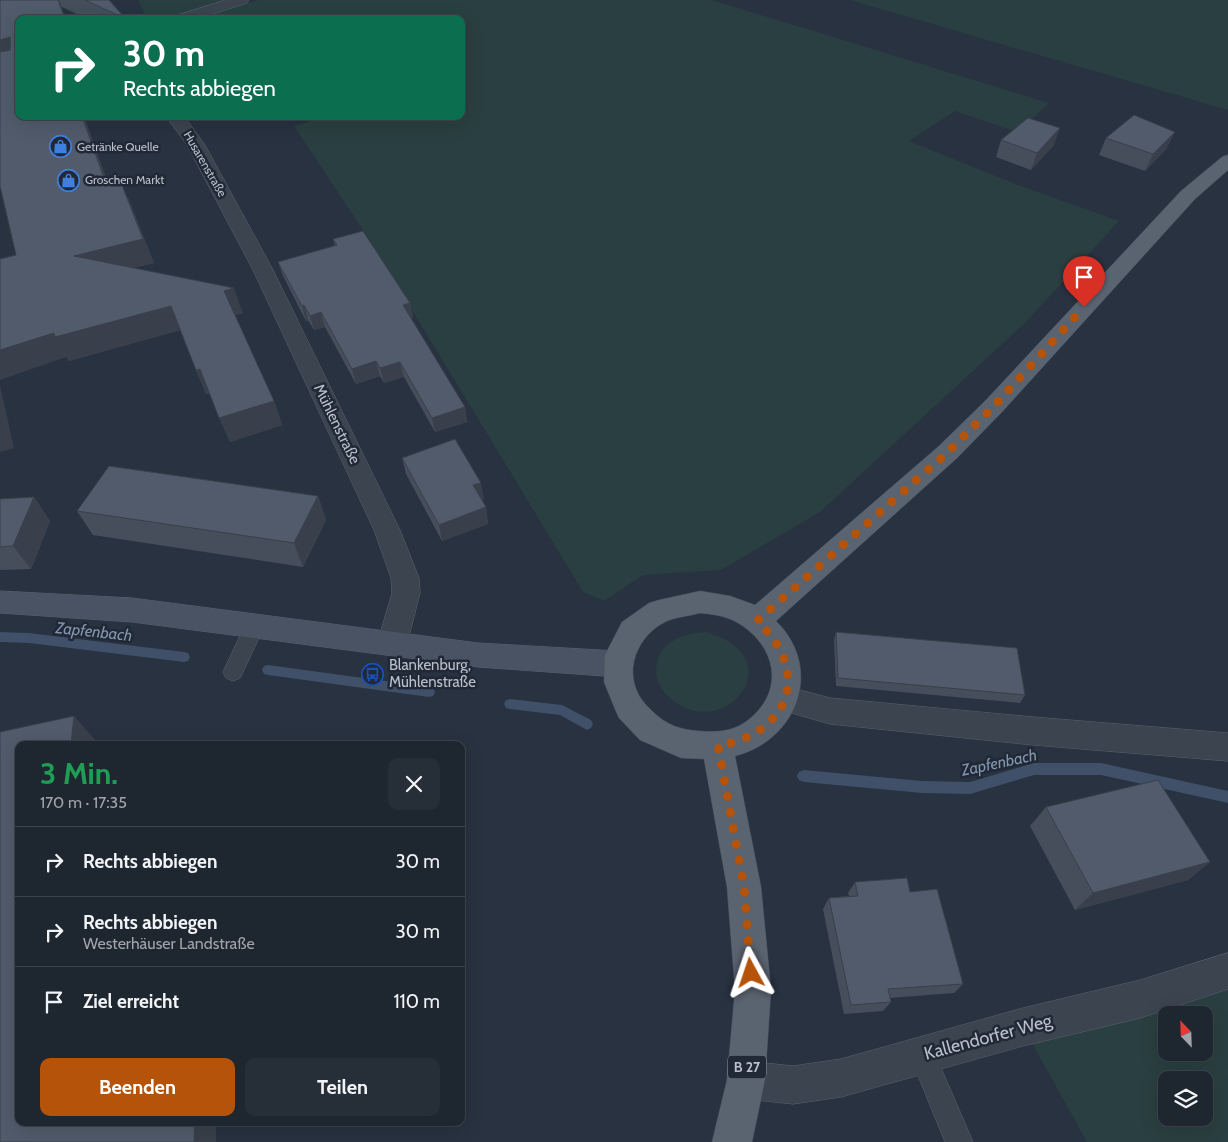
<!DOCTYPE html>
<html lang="de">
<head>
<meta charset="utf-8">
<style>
	body { margin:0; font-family:Cabin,sans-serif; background:#262e38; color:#f1f3f6; height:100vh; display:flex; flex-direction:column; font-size:19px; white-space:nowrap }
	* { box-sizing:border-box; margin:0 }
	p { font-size:16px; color:#a1a5ab }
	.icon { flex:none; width:28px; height:28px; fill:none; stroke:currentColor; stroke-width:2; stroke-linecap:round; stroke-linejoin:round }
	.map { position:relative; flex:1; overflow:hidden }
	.details { position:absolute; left:15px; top:741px; width:450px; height:385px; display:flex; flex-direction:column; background:#1e2630; border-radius:10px; box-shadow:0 5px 20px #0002,0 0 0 1px #3c434c }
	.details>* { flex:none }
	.hud { position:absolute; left:15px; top:15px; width:450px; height:105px; border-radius:10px; box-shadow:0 5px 20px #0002,0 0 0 1px #3c434c; background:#0b6e4f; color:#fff; overflow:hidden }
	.needle { width:32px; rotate:337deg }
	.buttons { position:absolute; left:1158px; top:1006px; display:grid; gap:10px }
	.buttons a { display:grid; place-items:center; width:55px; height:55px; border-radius:10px; background:#1e2630; box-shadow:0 5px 20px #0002,0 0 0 1px #3c434c; font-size:25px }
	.pin { position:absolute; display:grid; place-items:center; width:42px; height:42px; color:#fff; margin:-51px -21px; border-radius:50% 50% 50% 0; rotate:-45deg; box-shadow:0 0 5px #0007 }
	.pin .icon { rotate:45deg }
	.me { position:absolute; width:55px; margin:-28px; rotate:355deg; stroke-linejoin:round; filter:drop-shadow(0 0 4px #0008) }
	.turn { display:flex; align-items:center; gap:18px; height:105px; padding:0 25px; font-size:22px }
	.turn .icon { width:65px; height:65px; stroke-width:2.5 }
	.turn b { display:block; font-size:35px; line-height:42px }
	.round { display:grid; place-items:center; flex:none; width:52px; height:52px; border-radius:10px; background:#262e38 }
	.overview { display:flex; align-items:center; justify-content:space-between; height:85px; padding:0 25px }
	h1 { font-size:30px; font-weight:800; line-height:38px; color:#1e9e55 }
	.action { display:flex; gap:10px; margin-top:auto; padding:10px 25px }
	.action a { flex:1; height:58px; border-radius:10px; background:#b45309; color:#fff; font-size:20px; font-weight:800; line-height:58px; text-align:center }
	.action a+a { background:#262e38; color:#f1f3f6 }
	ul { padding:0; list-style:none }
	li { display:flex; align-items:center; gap:15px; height:70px; padding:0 25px; border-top:1px solid #3c434c }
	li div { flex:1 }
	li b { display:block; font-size:19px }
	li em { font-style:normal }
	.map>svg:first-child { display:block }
	.green { fill:#2a3f41; fill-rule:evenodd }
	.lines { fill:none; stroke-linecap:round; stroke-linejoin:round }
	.stream { fill:#3f5068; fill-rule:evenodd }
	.lane-casing { stroke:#5a626e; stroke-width:1 }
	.street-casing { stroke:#5a626e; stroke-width:1 }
	.secondary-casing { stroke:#5a626e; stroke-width:1 }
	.primary-casing { stroke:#464d5a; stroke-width:1 }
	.lane { fill:#3c4450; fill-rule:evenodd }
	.street { fill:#3c4450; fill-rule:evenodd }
	.secondary { fill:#4a5363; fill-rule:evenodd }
	.primary { fill:#5a6370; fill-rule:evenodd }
	.wall { fill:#464e5c }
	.shaded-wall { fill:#39404b }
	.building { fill:#515b6b; stroke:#39404b }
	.route { stroke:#b45309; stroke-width:9; stroke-dasharray:0 16.2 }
	.labels { text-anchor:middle; stroke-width:5; stroke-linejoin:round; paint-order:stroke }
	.far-poi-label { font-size:12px; fill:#b9c0cb; stroke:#212936; text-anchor:start }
	.far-street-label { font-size:12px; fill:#b9c0cb; stroke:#212936 }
	.shield { fill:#212936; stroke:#8b939e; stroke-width:1 }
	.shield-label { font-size:14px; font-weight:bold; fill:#b9c0cb }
	.street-label { font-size:15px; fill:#b9c0cb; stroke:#212936 }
	.poi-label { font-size:15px; fill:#b9c0cb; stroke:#212936; text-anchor:start }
	.water-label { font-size:16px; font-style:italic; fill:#8296b0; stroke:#212936 }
	.near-street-label { font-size:18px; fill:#b9c0cb; stroke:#212936 }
</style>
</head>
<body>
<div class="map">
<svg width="1228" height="1142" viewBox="0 0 1228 1142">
	<rect width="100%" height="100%" fill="#283240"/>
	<g class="green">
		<polygon points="138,0 227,0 165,19 147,19"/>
		<polygon points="258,0 712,0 1049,103 1018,132 955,111 909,141 1018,185 1119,221 1025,323 820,512 721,570 643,575 604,601 583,592 369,239 294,126 327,116 461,116 461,19 197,19"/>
		<polygon points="850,0 1228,0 1228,110"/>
		<path d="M706,632C800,659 717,752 664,692C659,686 656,679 656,671C656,643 682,633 706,632Z"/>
		<path d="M1228,971V1142H1087L1023,1027ZM1166,1015H1204V1052H1166ZM1166,1080H1204V1118H1166Z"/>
	</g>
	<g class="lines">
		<g class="stream">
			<polygon points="0,632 29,633 184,652 188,653 190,657 188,661 184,662 29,643 0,642"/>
			<polygon points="268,665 429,687 433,688 435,692 433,696 429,697 268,675 264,674 262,670 264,666"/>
			<polygon points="510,699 562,705 591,720 593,724 591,728 587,730 560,715 510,709 506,708 504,704 506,700"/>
			<polygon points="1034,763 1101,763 1228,791 1228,803 1101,775 1034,775 970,794 922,793 804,782 799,780 797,776 799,772 804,770 922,781 970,782"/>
		</g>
		<defs>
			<g id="lane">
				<polygon points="254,619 261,621 264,627 243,672 240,678 233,681 226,678 223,672 244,627 247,621"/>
				<polygon points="923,1043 932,1047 973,1142 945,1142 910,1056 914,1047"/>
			</g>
			<g id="street">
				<polygon points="226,0 249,0 247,3 197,19 173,19 175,16"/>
				<polygon points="166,116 184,116 205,145 273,270 400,530 419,578 420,593 407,644 402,653 392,656 382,653 377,644 392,593 391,578 374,530 253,270 187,145"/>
				<polygon points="785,686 830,698 1033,717 1228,733 1228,761 1033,745 830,724 774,708 770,699 774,690"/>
				<polygon points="1228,953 1228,989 1140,1018 1023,1046 841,1097 793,1104 746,1099 732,1094 727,1080 732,1066 746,1061 793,1066 841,1059 1023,1008 1140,980"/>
			</g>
			<polygon id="secondary" points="0,591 132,598 478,643 618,651 628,655 633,664 628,673 618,677 478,667 132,622 0,613"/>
			<path id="primary" d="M1228,155V170L1195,199L1002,412L957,458L776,621C824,668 798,740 735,756L761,887L771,990L765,1080L752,1142H712L727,1080L735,990L727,887L704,759L681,758L640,740L619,718L615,709L604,682L605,655L622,622L649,603L659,600L700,591L730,596L755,605L939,446L986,400L1181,191L1222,157ZM700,613C710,614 720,615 730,619C769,636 788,681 755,714C749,720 742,725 734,728C722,732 712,732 700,731C681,730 666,725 652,711C649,708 645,704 642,700C622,672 637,635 667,621C676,617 690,616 700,613Z"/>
		</defs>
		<use href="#lane" class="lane-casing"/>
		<use href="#street" class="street-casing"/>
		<use href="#secondary" class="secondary-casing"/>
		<use href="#primary" class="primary-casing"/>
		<use href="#lane" class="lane"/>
		<use href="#street" class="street"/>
		<use href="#secondary" class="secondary"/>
		<use href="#primary" class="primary"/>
	</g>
	<g class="wall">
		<polygon points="0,0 109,0 126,19 87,19 62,7 19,19 84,116 106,178 128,198 154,263 133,268 243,313 235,315 274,401 282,425 230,442 210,393 206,394 196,370 180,330 69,361 16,255"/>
		<polygon points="1106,138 1167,148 1145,171 1099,155"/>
		<polygon points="1001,140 1054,145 1031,170 996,157"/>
		<polygon points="333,239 410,303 413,317 411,318 465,407 467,422 435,432 404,377 384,383 380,376 356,384 325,327 314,330 308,320 306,321 283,276 278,262 335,246"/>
		<polygon points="402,458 484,499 482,500 486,507 488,524 442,541 406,474"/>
		<polygon points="318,496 326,520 303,567 93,535 77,511"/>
		<polygon points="34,497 50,521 31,569 0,570 0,499"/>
		<polygon points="836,632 1025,695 1020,703 836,686 834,640"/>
		<polygon points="1046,807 1210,862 1188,880 1075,910 1030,826"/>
		<polygon points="855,882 910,892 963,984 954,993 890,998 891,1002 883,1011 844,1014 823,909 829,898 849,896 848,893"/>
	</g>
	<g class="shaded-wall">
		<polygon points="58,0 59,0 66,19 65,19"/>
		<polygon points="10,37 19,57 0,64 0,40"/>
		<polygon points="82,116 84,116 114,202 104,178"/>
		<polygon points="1060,128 1054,145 1031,170 1037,153"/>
		<polygon points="1175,132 1167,148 1145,171 1153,154"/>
		<polygon points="118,175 154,263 86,280 74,256"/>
		<polygon points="234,288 243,313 233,315 224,291"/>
		<polygon points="410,303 413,317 406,320 403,305"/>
		<polygon points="304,305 308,320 306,321 302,306"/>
		<polygon points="171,306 181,330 69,361 66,357 0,380 0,350 54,333"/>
		<polygon points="321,312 325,327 314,330 310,316"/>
		<polygon points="376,361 380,376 356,384 352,369"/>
		<polygon points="400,362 404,377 384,383 380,368"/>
		<polygon points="200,369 211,393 206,394 196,370"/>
		<polygon points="0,385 14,448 0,452"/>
		<polygon points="274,401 282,425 230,442 219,418"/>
		<polygon points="465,407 467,422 435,432 432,418"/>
		<polygon points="481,483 484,499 476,502 473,485"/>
		<polygon points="318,496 326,520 303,567 294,543"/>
		<polygon points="34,497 50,521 31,569 13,546"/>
		<polygon points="486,507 488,524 442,541 439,525"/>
		<polygon points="74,716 96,741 95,745 71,745"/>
		<polygon points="1210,862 1188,880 1075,910 1093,893"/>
		<polygon points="195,1122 216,1122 216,1142 194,1142"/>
	</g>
	<g class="building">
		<polygon points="0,0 58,0 65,19 19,19 19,116 82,116 104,178 118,175 143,239 74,256 234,288 224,291 274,401 219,418 200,369 196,370 171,306 55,337 54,333 0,350 0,259 16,255 0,186 0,52 10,50 10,37 0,40"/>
		<polygon points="85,0 109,0 126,19"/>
		<polygon points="1134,115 1175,132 1153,154 1106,138"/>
		<polygon points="1028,118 1060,128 1037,153 1001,140"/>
		<polygon points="363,231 410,303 403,305 465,407 432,418 400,362 380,368 376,361 352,369 321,312 310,316 304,305 302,306 278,262 337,245 333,239"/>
		<polygon points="455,439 481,483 473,485 486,507 439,525 402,458"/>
		<polygon points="109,466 318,496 294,543 77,511"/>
		<polygon points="34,497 13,546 0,547 0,499"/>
		<polygon points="836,632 1017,648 1025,695 838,678"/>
		<polygon points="74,716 71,745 19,745 19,1122 195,1122 194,1142 0,1142 0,732"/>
		<polygon points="1158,780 1210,862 1093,893 1046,807"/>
		<polygon points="907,878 910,892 937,889 963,984 888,989 891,1002 851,1005 829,898 858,896 855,882"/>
	</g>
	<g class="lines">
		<path class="route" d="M751,973L744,887L718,746C789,733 813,673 757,621L948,452L994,406L1084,307"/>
	</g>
	<defs>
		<symbol id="shop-ring" viewBox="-11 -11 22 22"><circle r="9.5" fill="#212936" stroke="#3f7fe0" stroke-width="1.5"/><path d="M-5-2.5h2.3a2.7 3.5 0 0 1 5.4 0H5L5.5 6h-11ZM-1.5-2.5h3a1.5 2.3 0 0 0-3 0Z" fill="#3f7fe0"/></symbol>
		<symbol id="bus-ring" viewBox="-11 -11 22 22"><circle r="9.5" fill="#212936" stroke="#1a4fb4" stroke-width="1.5"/><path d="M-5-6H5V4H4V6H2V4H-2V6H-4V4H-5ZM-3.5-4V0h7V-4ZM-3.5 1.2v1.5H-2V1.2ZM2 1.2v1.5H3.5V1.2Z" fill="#1a4fb4"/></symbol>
	</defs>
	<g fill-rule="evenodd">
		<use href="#shop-ring" x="48" y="134" width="25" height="25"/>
		<use href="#shop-ring" x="56" y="168" width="25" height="25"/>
		<use href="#bus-ring" x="360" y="662" width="25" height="25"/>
	</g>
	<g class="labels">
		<g class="far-poi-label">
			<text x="77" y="151">Getränke Quelle</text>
			<text x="85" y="184">Groschen Markt</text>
		</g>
		<g class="far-street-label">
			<text transform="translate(205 164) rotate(60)" y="4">Husarenstraße</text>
		</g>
		<rect class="shield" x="728" y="1055.5" width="38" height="23" rx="4"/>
		<g class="shield-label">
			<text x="747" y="1072">B 27</text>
		</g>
		<g class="street-label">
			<text transform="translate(337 424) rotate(64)" y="5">Mühlenstraße</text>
		</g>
		<g class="poi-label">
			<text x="389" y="670">Blankenburg,<tspan x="389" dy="17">Mühlenstraße</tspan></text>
		</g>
		<g class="water-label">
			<text transform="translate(94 631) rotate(6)" y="6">Zapfenbach</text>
			<text transform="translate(999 762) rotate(-12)" y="6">Zapfenbach</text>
		</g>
		<g class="near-street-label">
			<text transform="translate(988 1037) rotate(-15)" y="6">Kallendorfer Weg</text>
		</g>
	</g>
</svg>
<div class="buttons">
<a><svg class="needle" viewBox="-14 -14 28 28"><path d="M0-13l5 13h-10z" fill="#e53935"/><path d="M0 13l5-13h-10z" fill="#a1a5ab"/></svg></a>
<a><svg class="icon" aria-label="layers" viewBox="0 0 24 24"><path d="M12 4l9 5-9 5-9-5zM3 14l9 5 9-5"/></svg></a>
</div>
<div class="pin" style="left:1084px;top:307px;background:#d93025"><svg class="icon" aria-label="arrive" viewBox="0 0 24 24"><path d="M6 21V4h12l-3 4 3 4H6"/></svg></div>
<svg class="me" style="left:751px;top:973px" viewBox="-20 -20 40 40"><path d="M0-17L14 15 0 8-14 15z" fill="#b45309" stroke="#fff" stroke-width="4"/></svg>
<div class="hud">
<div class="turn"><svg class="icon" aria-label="right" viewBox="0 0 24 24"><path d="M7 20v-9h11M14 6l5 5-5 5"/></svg><div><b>30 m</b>Rechts abbiegen</div></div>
</div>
<section class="details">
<div class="overview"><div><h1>3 Min.</h1><p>170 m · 17:35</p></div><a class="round"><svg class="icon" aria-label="close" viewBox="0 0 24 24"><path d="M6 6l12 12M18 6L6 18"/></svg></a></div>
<ul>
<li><svg class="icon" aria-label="right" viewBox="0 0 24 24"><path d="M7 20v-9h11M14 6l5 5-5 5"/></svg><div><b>Rechts abbiegen</b></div><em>30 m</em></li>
<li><svg class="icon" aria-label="right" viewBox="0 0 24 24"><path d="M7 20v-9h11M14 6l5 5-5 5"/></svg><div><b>Rechts abbiegen</b><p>Westerhäuser Landstraße</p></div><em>30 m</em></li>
<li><svg class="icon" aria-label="arrive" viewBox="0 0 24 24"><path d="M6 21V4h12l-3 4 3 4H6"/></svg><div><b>Ziel erreicht</b></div><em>110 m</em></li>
</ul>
<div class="action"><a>Beenden</a><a>Teilen</a></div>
</section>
</div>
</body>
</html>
